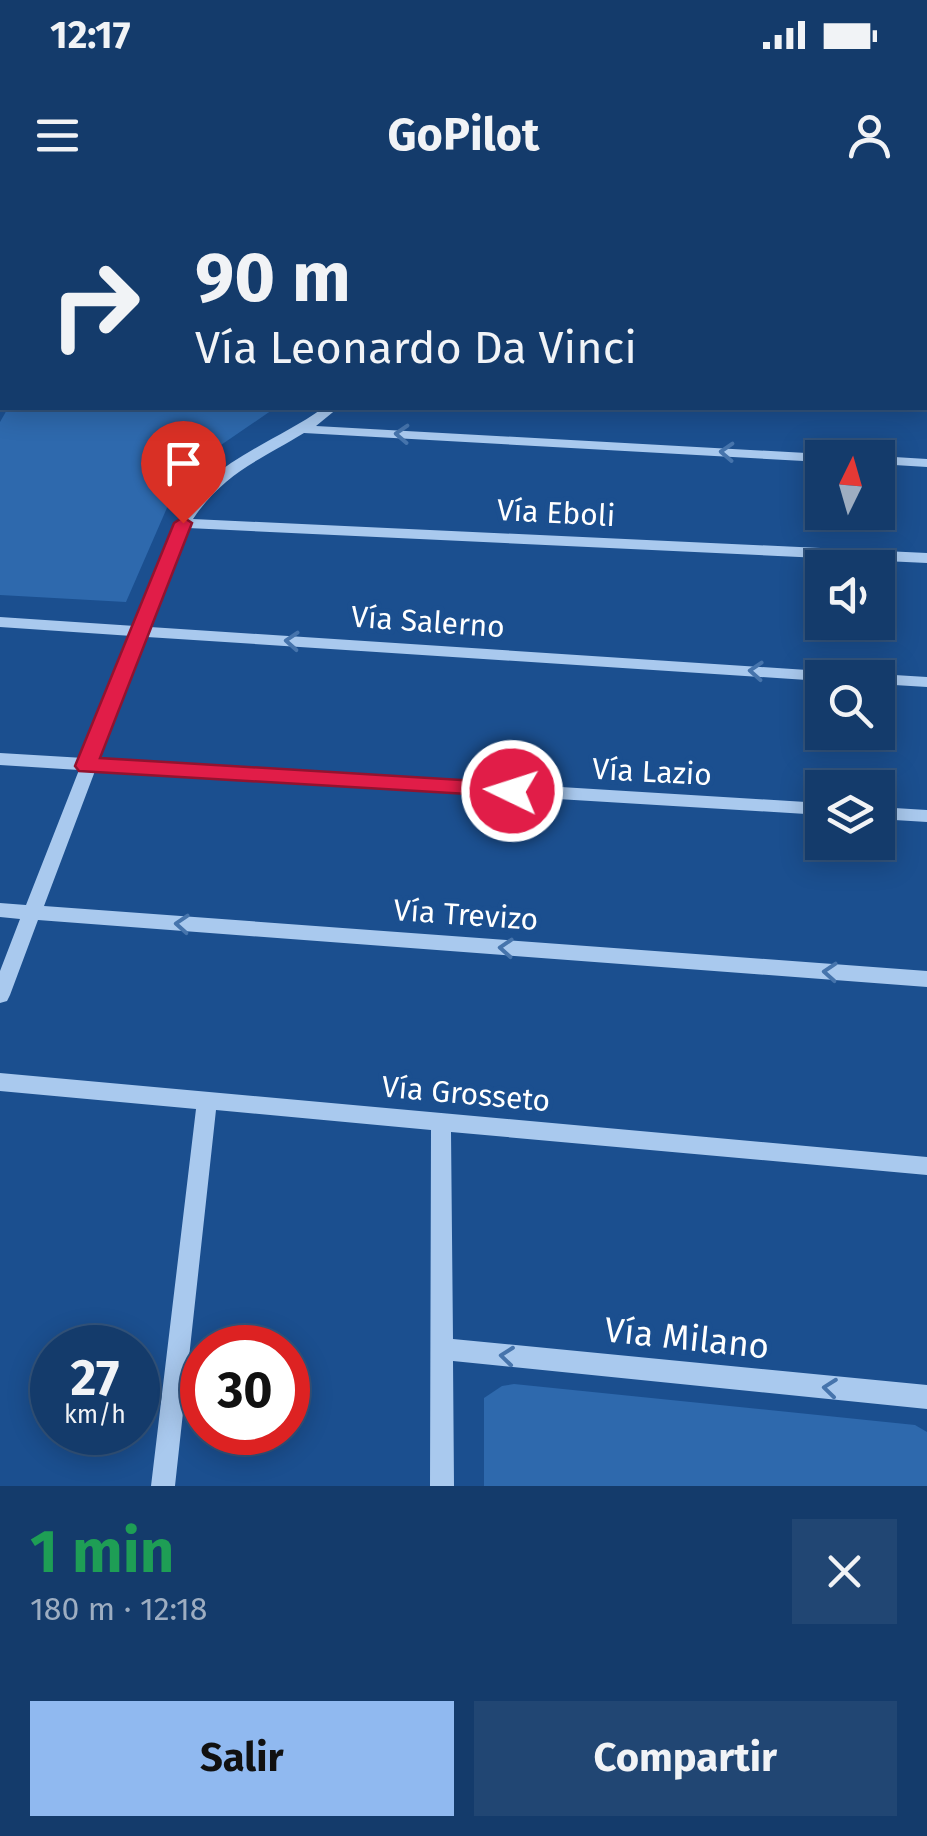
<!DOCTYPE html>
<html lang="es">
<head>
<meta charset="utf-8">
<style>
	body { margin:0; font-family:"Fira Sans",sans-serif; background:#214673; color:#f1f3f6; height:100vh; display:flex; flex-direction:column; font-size:38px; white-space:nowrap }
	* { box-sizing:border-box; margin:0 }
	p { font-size:32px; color:#9dadc1 }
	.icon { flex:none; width:55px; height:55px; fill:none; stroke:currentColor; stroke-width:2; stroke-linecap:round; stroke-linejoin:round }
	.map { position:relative; height:1286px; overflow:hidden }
	.details { display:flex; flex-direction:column; background:#143b6b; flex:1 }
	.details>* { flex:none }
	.hud { position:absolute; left:0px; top:0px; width:928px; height:210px; box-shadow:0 5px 25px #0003,0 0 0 2px #33557e; background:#143b6b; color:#f1f3f6; overflow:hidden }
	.needle { width:65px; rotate:5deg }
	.tools { position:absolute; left:805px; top:240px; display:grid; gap:20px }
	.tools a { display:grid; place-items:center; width:90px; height:90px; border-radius:0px; background:#143b6b; box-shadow:0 5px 25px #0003,0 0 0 2px #33557e; font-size:50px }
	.speed { position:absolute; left:30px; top:1125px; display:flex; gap:20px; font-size:50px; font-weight:700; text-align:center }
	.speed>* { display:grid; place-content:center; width:130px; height:130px; border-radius:50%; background:#143b6b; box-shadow:0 5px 25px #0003,0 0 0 2px #33557e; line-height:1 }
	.speed small { font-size:25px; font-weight:400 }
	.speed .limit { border:15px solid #d22; background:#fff; color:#111 }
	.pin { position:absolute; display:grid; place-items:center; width:85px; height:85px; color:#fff; margin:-102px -42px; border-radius:50% 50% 50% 0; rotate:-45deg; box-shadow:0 0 10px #0007 }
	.pin .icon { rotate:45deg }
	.me { position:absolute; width:110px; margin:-55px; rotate:274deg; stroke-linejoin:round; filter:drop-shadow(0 0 8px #0008) }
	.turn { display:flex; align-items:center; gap:35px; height:210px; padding:0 30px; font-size:45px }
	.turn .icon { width:130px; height:130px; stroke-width:2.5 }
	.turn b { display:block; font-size:70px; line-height:85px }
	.round { display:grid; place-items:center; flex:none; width:105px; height:105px; border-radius:0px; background:#214673 }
	.summary { display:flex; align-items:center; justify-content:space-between; height:170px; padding:0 30px }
	h1 { font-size:60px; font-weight:700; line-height:75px; color:#1e9e55 }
	.cta { display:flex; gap:20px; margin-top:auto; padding:20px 30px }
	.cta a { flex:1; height:115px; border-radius:0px; background:#90b9f0; color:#111; font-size:40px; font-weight:700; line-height:115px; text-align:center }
	.cta a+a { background:#214673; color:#f1f3f6 }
	.status { display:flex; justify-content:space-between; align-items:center; height:70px; padding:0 50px; background:#143b6b; direction:ltr }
	.status svg { height:28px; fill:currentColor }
	header { display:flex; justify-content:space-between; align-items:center; height:130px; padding:0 30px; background:#143b6b; font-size:45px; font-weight:700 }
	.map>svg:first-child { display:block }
	.green { fill:#2e69ad }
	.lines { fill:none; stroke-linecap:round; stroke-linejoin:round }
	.minor { fill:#a9c9ee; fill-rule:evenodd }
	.oneway { stroke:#4674ac }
	.route { fill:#e11d48; stroke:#92132f; stroke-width:2.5 }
	.labels { text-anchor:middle; stroke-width:10; stroke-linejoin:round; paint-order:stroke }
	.street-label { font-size:30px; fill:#fff; stroke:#1b4f8f }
	.near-street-label { font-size:35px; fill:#fff; stroke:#1b4f8f }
</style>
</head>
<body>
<div class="status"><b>12:17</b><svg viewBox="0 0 49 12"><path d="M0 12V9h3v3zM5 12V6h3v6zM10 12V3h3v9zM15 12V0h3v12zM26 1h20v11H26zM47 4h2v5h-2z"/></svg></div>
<header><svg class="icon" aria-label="menu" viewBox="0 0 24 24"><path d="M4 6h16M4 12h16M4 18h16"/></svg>GoPilot<svg class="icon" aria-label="person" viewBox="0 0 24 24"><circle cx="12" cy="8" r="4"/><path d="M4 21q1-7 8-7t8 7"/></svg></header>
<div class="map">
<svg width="927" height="1286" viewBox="0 0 927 1286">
	<rect width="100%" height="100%" fill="#1b4f8f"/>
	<g class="green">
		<polygon points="497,0 903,0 502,2"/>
		<polygon points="8,208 275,208 183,271 126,402 0,395 0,222"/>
		<polygon points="514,1184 915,1225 927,1232 927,1286 484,1286 484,1198 502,1186"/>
	</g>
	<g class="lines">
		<g class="minor">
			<polygon points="0,0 6,0 0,5"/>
			<polygon points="249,0 309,0 310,2 251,2"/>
			<rect x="0" y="48" width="2" height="6"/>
			<rect x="0" y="122" width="2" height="8"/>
			<polygon points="925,124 927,125 927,147 925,146"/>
			<polygon points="2,146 2,156 0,157 0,147"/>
			<rect x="925" y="170" width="2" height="8"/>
			<path d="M323,208H338L316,226L824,254L830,258H822V262L304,233C258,261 224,273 193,319L927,353V363L188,328L150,427L853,473L861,478H822V481L147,437L100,559L822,603V615L95,571L44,706L927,771V787L38,720L10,795L7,801L0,803V771L20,719L0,717V703L26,705L79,570L0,565V553L84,558L132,436L0,427V417L135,426C159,367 175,300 231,263C261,243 294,229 323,208Z"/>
			<polygon points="878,256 927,259 927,267 878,264 878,258 873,258"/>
			<polygon points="878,474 927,477 927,487 878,484 878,478 871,478"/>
			<polygon points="878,607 927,610 927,622 878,619"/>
			<polygon points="0,873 927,957 927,975 451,932 453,1139 927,1185 927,1209 453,1161 454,1286 430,1286 431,930 216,910 175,1286 151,1286 196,909 0,891"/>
		</g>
	</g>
	<defs><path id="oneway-chevron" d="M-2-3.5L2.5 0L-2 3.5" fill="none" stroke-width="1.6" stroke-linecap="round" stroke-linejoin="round" transform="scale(2.5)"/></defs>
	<g class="oneway">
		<use href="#oneway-chevron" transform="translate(402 234) rotate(-177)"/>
		<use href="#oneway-chevron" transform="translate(727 252) rotate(-177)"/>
		<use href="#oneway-chevron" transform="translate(292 441) rotate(-176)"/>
		<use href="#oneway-chevron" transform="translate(756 471) rotate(-176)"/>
		<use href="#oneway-chevron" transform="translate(182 724) rotate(-176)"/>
		<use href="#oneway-chevron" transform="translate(506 748) rotate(-176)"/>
		<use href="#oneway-chevron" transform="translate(830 772) rotate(-176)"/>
		<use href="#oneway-chevron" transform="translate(507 1156) rotate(-174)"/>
		<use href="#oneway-chevron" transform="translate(830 1188) rotate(-174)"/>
	</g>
	<polygon class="route" points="183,317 192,323 100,558 512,583 524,591 520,597 79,571 75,566 174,323"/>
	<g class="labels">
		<g class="street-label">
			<text transform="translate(556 313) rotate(3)" y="10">Vía Eboli</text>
			<text transform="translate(428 422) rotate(4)" y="10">Vía Salerno</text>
			<text transform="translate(652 572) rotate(3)" y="10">Vía Lazio</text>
			<text transform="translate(466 715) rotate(4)" y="10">Vía Trevizo</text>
			<text transform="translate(466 894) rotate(5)" y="10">Vía Grosseto</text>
		</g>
		<g class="near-street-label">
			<text transform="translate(687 1138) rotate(6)" y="12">Vía Milano</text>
		</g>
	</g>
</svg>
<div class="tools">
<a><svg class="needle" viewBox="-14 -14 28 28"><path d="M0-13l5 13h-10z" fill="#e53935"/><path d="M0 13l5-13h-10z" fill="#9dadc1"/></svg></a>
<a><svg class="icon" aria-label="sound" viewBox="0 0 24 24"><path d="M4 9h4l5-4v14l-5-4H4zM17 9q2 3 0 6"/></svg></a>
<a><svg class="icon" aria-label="search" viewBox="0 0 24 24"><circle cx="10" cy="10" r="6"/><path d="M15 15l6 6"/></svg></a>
<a><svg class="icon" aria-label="layers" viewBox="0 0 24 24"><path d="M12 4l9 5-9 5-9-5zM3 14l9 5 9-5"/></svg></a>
</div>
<div class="speed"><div>27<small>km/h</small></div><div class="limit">30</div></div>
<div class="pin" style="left:183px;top:323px;background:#d93025"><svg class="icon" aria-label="arrive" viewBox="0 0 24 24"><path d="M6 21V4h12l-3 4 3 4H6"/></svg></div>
<svg class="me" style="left:512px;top:591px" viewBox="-20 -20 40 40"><circle r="17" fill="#e11d48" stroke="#fff" stroke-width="3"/><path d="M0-11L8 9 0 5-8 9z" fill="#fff"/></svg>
<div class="hud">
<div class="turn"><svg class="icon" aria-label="right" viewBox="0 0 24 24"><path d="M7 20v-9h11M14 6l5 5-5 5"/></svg><div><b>90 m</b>Vía Leonardo Da Vinci</div></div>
</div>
</div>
<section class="details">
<div class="summary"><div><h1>1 min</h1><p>180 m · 12:18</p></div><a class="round"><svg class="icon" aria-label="close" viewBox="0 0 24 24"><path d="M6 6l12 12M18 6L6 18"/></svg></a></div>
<div class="cta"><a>Salir</a><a>Compartir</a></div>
</section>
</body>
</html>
